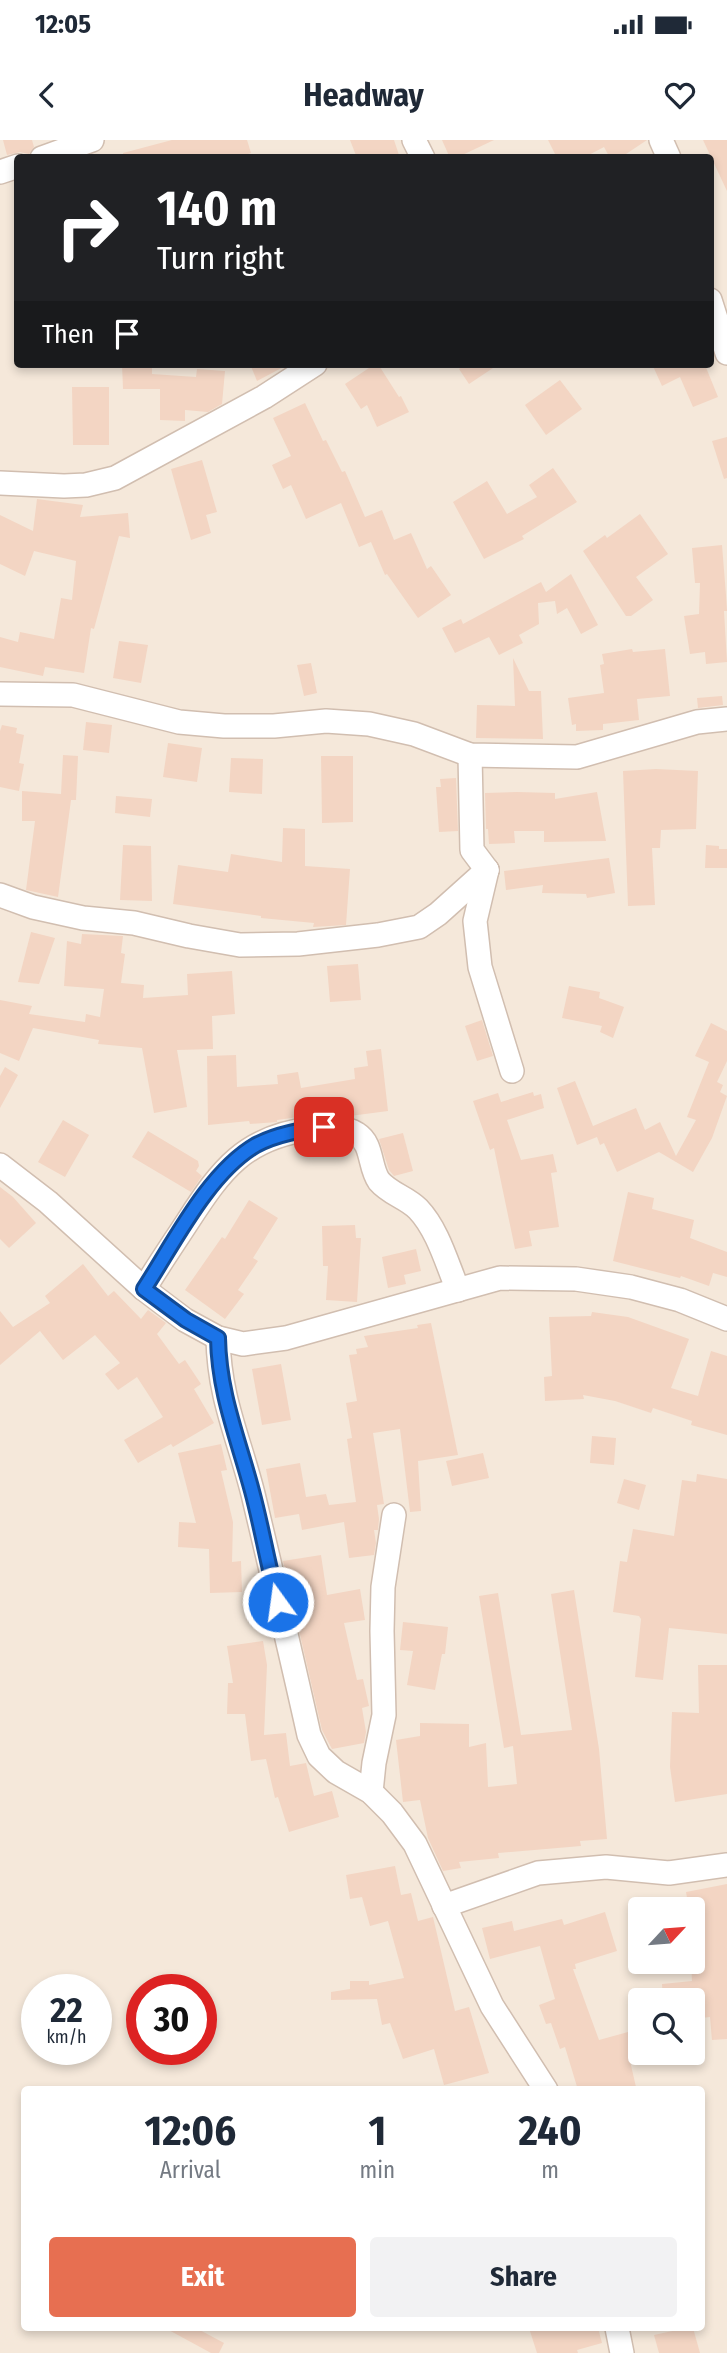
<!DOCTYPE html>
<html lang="en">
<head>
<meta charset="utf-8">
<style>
	body { margin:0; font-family:"Fira Sans Condensed",sans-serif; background:#f2f2f3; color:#1f2937; height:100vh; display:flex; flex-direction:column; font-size:26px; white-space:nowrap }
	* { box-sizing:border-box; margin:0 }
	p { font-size:23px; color:#747a83 }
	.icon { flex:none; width:38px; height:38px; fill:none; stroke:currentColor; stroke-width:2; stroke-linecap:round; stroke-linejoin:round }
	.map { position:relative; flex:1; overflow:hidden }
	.panel { position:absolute; left:21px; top:1946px; width:684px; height:245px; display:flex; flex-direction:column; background:#fff; border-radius:7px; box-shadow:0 4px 10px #0003 }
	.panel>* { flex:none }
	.banner { position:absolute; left:14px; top:14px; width:700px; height:214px; border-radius:7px; box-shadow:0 4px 10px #0003; background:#202124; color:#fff; overflow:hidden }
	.needle { width:46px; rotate:64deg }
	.tools { position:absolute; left:628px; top:1757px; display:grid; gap:14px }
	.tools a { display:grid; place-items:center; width:77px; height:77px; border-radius:7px; background:#fff; box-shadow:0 4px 10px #0003; font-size:35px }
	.speed { position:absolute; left:21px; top:1834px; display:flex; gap:14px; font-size:35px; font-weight:700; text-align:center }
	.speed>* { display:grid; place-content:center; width:91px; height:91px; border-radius:50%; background:#fff; box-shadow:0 4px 10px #0003; line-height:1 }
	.speed small { font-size:18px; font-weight:400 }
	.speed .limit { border:10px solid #d22; background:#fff; color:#111 }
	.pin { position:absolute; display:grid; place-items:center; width:60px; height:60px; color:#fff; margin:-30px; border-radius:14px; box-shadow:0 4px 10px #0006 }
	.me { position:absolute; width:77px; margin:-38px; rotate:346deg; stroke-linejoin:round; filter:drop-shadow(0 0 5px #0008) }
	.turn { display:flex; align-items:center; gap:24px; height:147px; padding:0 28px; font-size:32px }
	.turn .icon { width:91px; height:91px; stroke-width:2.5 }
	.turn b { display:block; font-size:49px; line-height:60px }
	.then { display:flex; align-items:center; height:66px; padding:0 28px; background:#0003; gap:14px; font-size:26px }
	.eta { display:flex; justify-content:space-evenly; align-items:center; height:119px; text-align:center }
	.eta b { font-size:42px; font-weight:700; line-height:49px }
	.action { display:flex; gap:14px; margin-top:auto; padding:14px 28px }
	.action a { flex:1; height:80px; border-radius:7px; background:#e76f51; color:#fff; font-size:28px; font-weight:700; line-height:80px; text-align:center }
	.action a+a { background:#f2f2f3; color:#1f2937 }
	.status { display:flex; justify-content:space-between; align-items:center; height:49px; padding:0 35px; background:#fff; direction:ltr }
	.status svg { height:19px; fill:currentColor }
	header { display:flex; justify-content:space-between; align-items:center; height:91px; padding:0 28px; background:#fff; font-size:32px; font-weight:700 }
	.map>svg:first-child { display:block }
	.residential { fill:#f5e8da; fill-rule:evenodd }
	.building { fill:#f3d5c3 }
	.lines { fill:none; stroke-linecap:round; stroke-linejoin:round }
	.minor-casing { stroke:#d1beb0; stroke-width:26 }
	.minor { stroke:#fff; stroke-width:23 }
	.route-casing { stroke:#114b97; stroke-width:18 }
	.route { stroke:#1a73e8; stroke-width:12 }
</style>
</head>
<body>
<div class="status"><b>12:05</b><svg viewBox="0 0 49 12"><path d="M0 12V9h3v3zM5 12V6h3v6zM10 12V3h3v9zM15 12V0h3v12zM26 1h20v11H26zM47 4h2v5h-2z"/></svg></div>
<header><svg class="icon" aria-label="back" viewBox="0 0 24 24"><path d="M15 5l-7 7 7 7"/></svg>Headway<svg class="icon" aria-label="heart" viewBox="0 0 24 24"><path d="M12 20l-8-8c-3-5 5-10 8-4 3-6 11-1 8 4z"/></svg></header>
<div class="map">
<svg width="727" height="2213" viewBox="0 0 727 2213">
	<rect width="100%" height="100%" fill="#fdf6ec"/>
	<path class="residential" d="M0,0H727V2213H0ZM18,18H710V224H18ZM640,1769H693V1822H640ZM37,1850H96V1909H37ZM142,1850H201V1909H142ZM640,1860H693V1913H640ZM24,1950H702V2188H24Z"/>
	<g class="building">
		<polygon points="3,0 32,0 34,7 29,14 20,12 7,15"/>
		<polygon points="172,0 247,0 251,13 237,18 124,18 123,13"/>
		<polygon points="350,0 394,0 400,18 357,18"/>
		<polygon points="442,0 494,0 456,18 450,18"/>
		<polygon points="548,0 647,0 620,18 610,18 604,7 583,18 557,18"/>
		<polygon points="703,0 727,0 727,51"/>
		<polygon points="122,224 152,224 152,234 196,237 197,229 225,231 222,264 208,272 185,270 185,281 160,280 160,249 123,249"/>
		<polygon points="250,224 289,224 257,241"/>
		<polygon points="375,224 378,224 399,257 401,256 409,272 377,287 367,265 361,269 345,244"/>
		<polygon points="466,224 499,224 469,244 459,229"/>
		<polygon points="652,224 707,224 705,225 718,257 693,267 680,237 662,246"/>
		<polygon points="560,240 582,269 546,295 525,265"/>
		<polygon points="72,247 109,247 109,305 73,305"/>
		<polygon points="305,263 323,301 326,300 342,332 345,331 365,377 382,370 394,400 411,393 427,429 431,426 451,455 418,478 387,434 385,435 371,402 359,407 341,363 306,379 291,345 283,349 272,325 291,316 273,278"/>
		<polygon points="727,297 727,338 724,339 712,301"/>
		<polygon points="202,320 217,372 206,375 211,393 191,400 171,329"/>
		<polygon points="553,328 577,362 522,396 524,399 484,419 453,362 487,341 507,374 537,357 529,345"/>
		<polygon points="37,359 83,365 80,377 128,373 130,398 119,396 94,489 91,488 84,533 45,527 43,536 0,527 0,497 18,502 20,492 54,499 61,458 72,460 76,421 34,411 25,436 0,424 0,375 33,391"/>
		<polygon points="640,374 668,414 636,437 653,460 631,476 626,476 583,411 605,395 607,398"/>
		<polygon points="722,405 726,455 727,471 724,471 727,522 706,524 705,512 690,514 684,476 699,474 700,443 695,443 692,408"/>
		<polygon points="571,434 598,485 581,494 567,468 557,474 555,461 538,463 539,484 519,495 523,503 499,515 489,497 455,513 442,488 461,479 463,484 541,442 546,452"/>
		<polygon points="119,501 148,505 141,543 113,538"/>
		<polygon points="632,509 633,512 665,509 670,556 637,559 639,580 603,584 603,590 576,591 576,584 572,585 568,558 604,553 600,525 604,524 602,514"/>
		<polygon points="513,518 529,551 541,551 543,599 476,598 477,565 515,566"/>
		<polygon points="311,523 317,553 304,556 297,525"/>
		<polygon points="722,556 723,565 698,568 697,558"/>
		<polygon points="86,582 112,585 109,613 83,610"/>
		<polygon points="2,585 17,588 16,593 24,595 19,623 24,624 19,651 0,647 0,591"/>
		<polygon points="168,603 202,608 197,642 163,637"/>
		<polygon points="63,615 78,616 76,660 71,660 58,757 26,750 35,681 22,681 22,651 61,654"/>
		<polygon points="321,616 353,616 353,682 322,683"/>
		<polygon points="231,618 263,619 262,654 229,652"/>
		<polygon points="656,629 698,631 696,689 661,690 660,708 652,708 655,765 628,766 623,631"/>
		<polygon points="456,638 458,691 439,692 436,647 441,647 440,639"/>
		<polygon points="517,652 555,653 555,659 597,652 606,701 544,702 544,691 514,691 515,703 489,704 488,689 486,689 485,653"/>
		<polygon points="116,656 152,659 150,677 115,673"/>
		<polygon points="283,688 305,689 305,726 350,729 346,785 313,787 314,783 261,778 261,776 173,764 178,725 228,732 231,714 282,722"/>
		<polygon points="123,705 151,706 152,761 120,760"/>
		<polygon points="706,705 719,706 719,709 727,709 727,728 705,728"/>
		<polygon points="609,718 615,753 587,758 586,754 542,753 543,745 506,750 504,731"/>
		<polygon points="31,792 55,798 39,844 18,842"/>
		<polygon points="82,794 123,796 121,813 125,814 121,843 144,845 143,858 188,855 187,834 232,831 235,874 212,876 213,909 177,910 187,967 154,973 142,908 98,904 99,900 33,888 19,921 0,913 0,860 32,866 29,874 85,882 86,874 100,877 104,849 64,846 67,801 81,804"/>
		<polygon points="358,824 361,860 330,862 327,826"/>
		<polygon points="569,846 600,852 599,858 624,867 613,898 600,892 602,886 562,878"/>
		<polygon points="482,880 493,916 477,921 465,886"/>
		<polygon points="711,883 727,891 727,921 717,942 723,945 720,952 727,956 712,998 693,1032 659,1012 617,1032 604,1003 600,1005 597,997 577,1005 557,948 575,941 593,986 636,968 645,990 660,982 676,1016 696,980 687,977 709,922 695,916"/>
		<polygon points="381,909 388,971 350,976 320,974 277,980 277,982 250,984 249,981 208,985 207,916 236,915 237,947 278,944 277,935 298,932 301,948 355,939 354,928 368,926 366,911"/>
		<polygon points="5,927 18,935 0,968 0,936"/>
		<polygon points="533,952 534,956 541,954 544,968 507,980 521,1020 553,1014 557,1032 551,1033 559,1087 529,1091 532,1106 515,1109 494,1008 490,1010 473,961 498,953 501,962"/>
		<polygon points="63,980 89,995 65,1037 38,1022"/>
		<polygon points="148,991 198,1021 199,1026 196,1031 202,1036 191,1052 132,1017"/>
		<polygon points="403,993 413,1031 394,1036 389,1030 379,999"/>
		<polygon points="0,1047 13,1057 36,1083 9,1108 0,1099"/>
		<polygon points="628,1052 654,1058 652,1069 694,1080 690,1098 727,1112 727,1137 713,1133 709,1146 681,1136 680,1138 613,1121"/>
		<polygon points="249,1060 278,1078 253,1118 258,1121 238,1150 244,1154 225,1179 185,1150 222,1097 225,1099"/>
		<polygon points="355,1085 356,1098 361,1098 357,1162 326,1160 328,1126 323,1126 322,1086"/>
		<polygon points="416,1109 421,1131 404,1135 406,1144 388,1148 382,1117"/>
		<polygon points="83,1124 108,1156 114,1151 141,1179 148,1170 166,1183 157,1194 179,1224 185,1220 201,1244 194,1249 214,1283 173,1307 171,1304 138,1323 124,1300 163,1277 137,1237 118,1250 105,1234 120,1223 95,1195 63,1220 40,1191 0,1225 0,1171 13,1187 50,1163 45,1156"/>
		<polygon points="592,1172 628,1177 689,1199 671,1248 698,1256 711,1211 727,1216 727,1295 691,1285 692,1281 653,1268 651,1273 615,1261 583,1255 584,1259 545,1261 544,1237 552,1236 549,1177 591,1176"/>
		<polygon points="431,1183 458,1315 418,1321 421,1371 410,1372 400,1289 373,1293 384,1364 377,1365 379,1379 378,1390 374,1390 376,1403 374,1415 349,1418 344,1382 302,1390 299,1374 275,1378 266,1329 300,1323 306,1357 326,1354 329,1365 356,1362 347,1299 352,1298 346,1263 357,1261 349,1215 357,1214 356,1209 368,1207 364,1196 418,1188 417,1185"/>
		<polygon points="281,1224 291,1280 262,1285 252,1229"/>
		<polygon points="592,1296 616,1298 614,1325 590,1323"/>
		<polygon points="221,1304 227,1330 221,1331 233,1382 232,1422 241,1421 242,1452 210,1453 209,1409 178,1407 179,1382 196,1383 178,1313"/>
		<polygon points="483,1313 489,1338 452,1346 446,1321"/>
		<polygon points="697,1334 727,1339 727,1494 669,1488 663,1540 635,1537 641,1479 639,1476 613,1472 620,1421 627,1422 633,1389 674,1396 682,1340 696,1342"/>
		<polygon points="624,1339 646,1345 639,1370 617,1363"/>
		<polygon points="321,1415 327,1455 360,1449 365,1480 344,1483 357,1540 363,1539 369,1566 362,1568 366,1592 364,1603 332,1609 322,1590 283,1421"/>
		<polygon points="574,1450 599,1609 607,1699 580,1701 581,1706 498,1713 499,1718 459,1722 461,1728 443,1731 428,1698 420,1660 403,1662 396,1600 420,1596 420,1583 469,1584 469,1607 486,1603 488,1647 517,1644 513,1606 504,1608 479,1456 498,1453 521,1595 572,1590 551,1454"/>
		<polygon points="403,1482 448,1487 445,1514 442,1514 435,1550 407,1545 413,1511 400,1510"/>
		<polygon points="263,1501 267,1525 264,1595 286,1593 290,1626 306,1623 314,1656 332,1651 339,1677 289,1692 278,1657 275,1658 266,1619 251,1621 245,1574 227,1574 228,1543 233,1543 227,1506"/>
		<polygon points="698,1525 727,1525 727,1654 675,1662 670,1627 672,1572 699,1573"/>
		<polygon points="395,1726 401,1755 411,1753 418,1781 433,1777 455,1871 469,1867 489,1933 444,1945 434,1909 403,1919 390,1883 382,1885 377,1859 331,1860 331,1852 350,1849 350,1841 369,1841 369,1845 404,1838 388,1781 370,1786 362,1757 350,1759 346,1735"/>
		<polygon points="727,1744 727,1899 712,1900 710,1877 693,1879 693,1860 663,1860 662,1844 692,1841 691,1822 693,1822 693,1769 689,1769 686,1752"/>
		<polygon points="605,1772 617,1811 575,1824 576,1829 573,1829 599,1900 628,1892 636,1920 630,1921 636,1947 626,1950 578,1950 565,1907 560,1909 551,1883 546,1884 539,1865 555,1859 540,1806 490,1819 482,1788 512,1781 514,1791 562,1779 564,1785"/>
		<polygon points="165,2188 196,2188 224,2203 219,2213 211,2213"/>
		<polygon points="529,2188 598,2188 602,2203 577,2210 578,2213 537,2213"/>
		<polygon points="686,2188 693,2188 700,2213 659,2213 654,2195"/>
	</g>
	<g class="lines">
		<defs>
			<g id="minor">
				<polyline points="414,0 423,18"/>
				<polyline points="661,0 669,18"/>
				<polyline points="42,18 92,0"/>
				<polyline points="0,32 18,26"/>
				<polyline points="710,160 727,213"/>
				<polyline points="0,343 64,346 86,345 115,338 264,257 315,224"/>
				<polyline points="0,554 73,555 179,582 224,586 274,586 326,581 369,584 414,594 470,615 577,617 697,582 727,579"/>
				<polyline points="470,615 472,710 487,730"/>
				<polyline points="487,730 475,781 480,827 512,931"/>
				<polyline points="0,755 33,767 83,778 134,783 189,796 240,805 298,804 378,795 419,787 438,774 487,730"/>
				<polyline points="0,1025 48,1062 144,1149 185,1180 218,1198 243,1204 286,1198 500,1138 576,1139 631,1147 680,1160 727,1179"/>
				<path d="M144,1149C158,1126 173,1104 188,1081C221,1030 245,997 310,989C325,987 344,985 357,994C373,1004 369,1027 379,1041C390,1054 406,1057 418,1069C438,1090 447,1124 458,1150"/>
				<path d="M218,1198C219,1258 239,1298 253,1354C272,1434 291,1514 309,1595L319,1616L336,1632L371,1652L392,1673L415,1704L492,1866L546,1950"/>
				<polyline points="371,1652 374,1623 384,1575 382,1491 383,1447 394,1375"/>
				<polyline points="444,1766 538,1733 606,1727 669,1733 727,1725"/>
				<polyline points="617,2188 622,2213"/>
			</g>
		</defs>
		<use href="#minor" class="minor-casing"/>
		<use href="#minor" class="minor"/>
	</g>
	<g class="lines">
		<defs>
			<path id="route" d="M278,1462C268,1426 262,1388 252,1351C238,1298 219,1254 218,1198L186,1180L144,1149C174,1103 208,1033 256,1005C277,994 301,990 324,987"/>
		</defs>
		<use href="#route" class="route-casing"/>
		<use href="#route" class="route"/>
	</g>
</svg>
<div class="tools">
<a><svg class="needle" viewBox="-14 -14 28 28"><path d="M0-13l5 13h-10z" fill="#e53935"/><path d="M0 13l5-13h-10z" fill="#747a83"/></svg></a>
<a><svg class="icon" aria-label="search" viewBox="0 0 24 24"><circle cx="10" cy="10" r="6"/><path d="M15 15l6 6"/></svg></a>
</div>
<div class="speed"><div>22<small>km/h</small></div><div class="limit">30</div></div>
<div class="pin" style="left:324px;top:987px;background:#d93025"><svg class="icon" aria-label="arrive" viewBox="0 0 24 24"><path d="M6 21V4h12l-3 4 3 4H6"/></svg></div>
<svg class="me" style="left:278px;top:1462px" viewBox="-20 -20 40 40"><circle r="17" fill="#1a73e8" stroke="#fff" stroke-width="3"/><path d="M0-11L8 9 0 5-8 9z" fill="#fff"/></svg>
<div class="banner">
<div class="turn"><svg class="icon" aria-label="right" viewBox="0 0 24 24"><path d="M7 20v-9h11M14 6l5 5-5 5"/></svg><div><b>140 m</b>Turn right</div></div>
<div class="then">Then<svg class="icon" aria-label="arrive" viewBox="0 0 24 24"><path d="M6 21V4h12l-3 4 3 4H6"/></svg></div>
</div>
<section class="panel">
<div class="eta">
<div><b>12:06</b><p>Arrival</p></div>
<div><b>1</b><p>min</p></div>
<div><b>240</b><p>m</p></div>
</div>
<div class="action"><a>Exit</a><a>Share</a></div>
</section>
</div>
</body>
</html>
